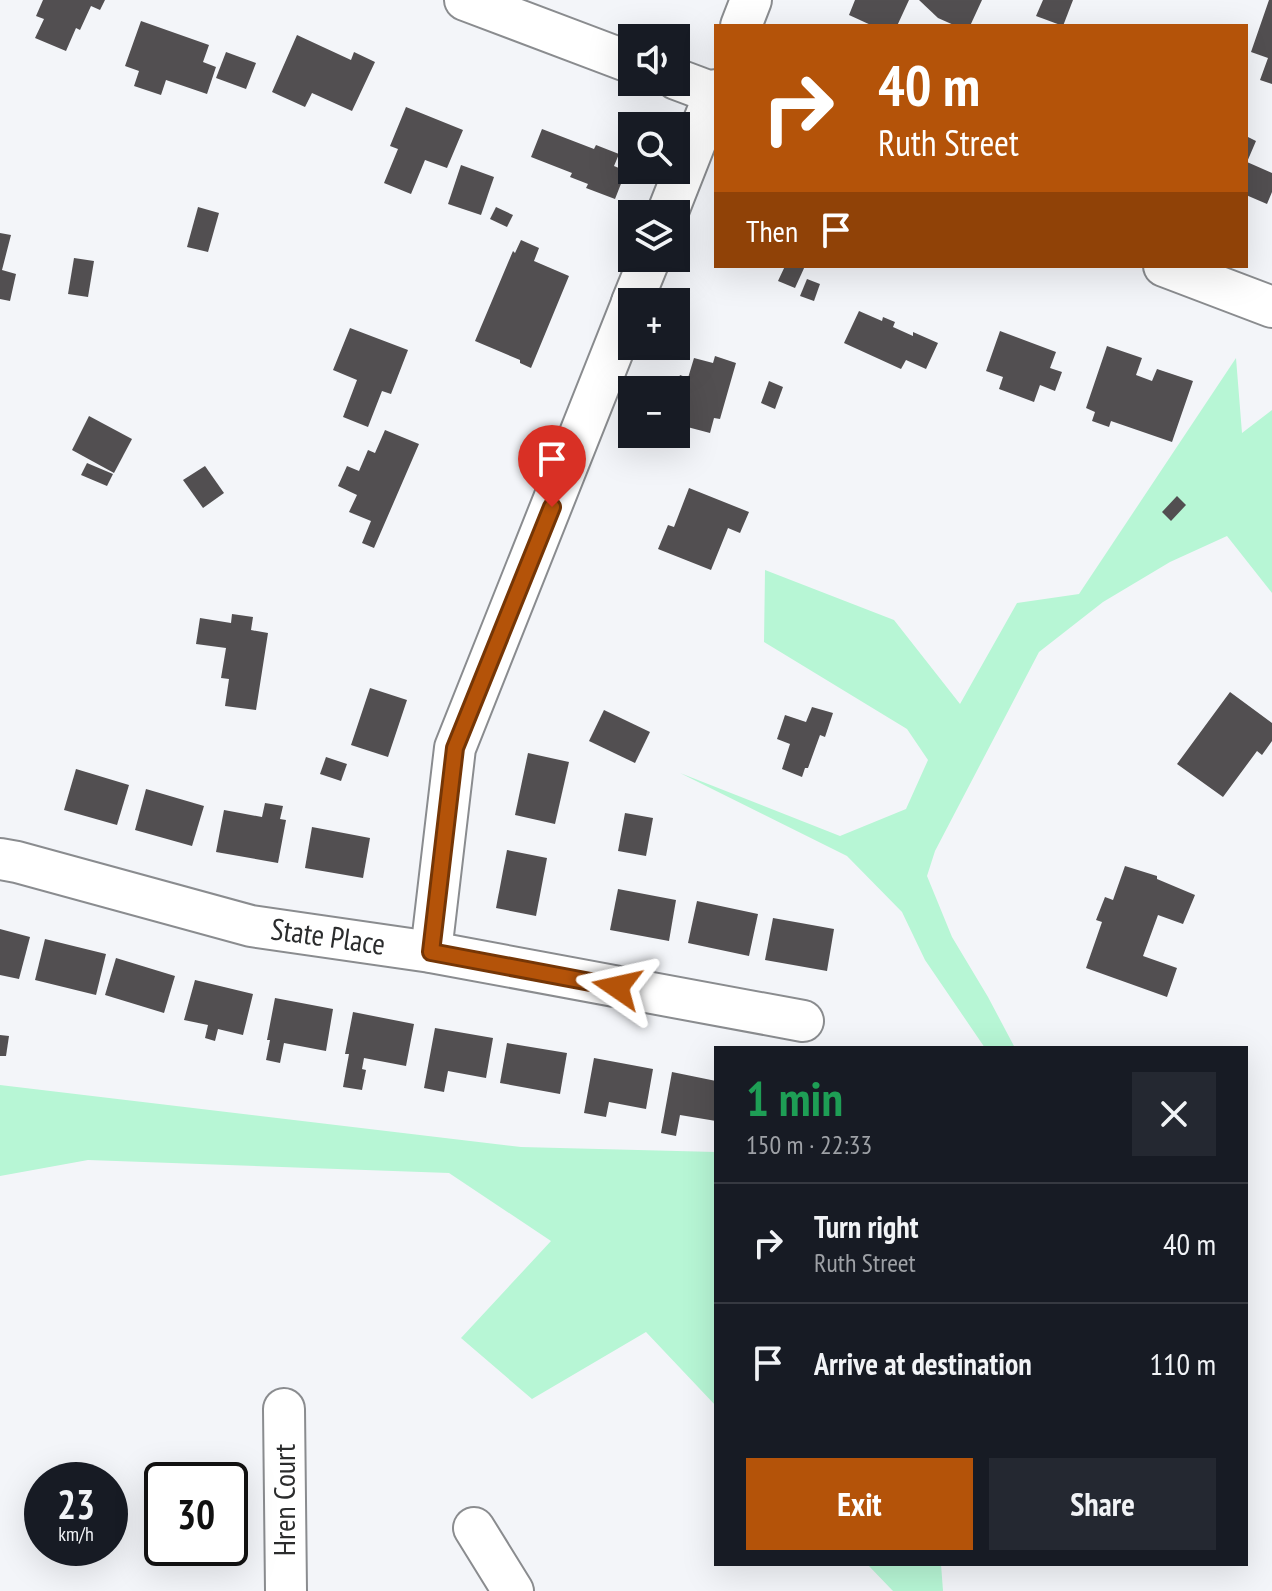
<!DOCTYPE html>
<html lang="en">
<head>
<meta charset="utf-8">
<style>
	body { margin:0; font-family:"PT Sans Narrow",sans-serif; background:#242831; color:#f1f3f6; height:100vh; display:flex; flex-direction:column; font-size:30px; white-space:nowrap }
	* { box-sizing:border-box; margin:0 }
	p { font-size:26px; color:#9ea1a6 }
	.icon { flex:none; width:44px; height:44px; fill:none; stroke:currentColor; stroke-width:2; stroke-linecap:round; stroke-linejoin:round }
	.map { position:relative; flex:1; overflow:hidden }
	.panel { position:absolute; left:714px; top:1046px; width:534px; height:520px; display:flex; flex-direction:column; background:#171b24; border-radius:0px; box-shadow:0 8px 32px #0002 }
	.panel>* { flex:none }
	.top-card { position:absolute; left:714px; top:24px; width:534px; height:244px; border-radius:0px; box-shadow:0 8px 32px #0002; background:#b45309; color:#fff; overflow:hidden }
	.fabs { position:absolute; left:618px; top:24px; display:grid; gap:16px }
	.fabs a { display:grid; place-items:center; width:72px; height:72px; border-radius:0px; background:#171b24; box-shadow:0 8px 32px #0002; font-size:40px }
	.speed { position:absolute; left:24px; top:1462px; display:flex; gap:16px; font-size:40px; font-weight:700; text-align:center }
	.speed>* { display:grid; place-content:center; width:104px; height:104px; border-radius:50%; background:#171b24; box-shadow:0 8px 32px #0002; line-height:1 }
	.speed small { font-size:20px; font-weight:400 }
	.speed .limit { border:4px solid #111; border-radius:12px; background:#fff; color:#111 }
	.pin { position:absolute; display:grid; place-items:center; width:68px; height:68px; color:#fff; margin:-82px -34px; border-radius:50% 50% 50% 0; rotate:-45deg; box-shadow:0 0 8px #0007 }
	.pin .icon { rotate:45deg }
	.me { position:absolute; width:88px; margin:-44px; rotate:281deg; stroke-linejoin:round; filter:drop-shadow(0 0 6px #0008) }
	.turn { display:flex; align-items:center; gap:28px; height:168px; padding:0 32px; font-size:36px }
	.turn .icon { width:104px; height:104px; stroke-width:2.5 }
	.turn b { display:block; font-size:56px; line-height:68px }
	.then { display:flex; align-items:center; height:76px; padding:0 32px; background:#0003; gap:16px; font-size:30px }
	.round { display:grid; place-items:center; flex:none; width:84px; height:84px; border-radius:0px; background:#242831 }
	.overview { display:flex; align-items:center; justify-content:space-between; height:136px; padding:0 32px }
	h1 { font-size:48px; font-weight:700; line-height:60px; color:#1e9e55 }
	.cta { display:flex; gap:16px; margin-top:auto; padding:16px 32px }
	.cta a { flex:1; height:92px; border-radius:0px; background:#b45309; color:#fff; font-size:32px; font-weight:700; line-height:92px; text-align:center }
	.cta a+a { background:#242831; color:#f1f3f6 }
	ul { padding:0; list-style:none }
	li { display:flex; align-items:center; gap:24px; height:120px; padding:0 32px; border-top:2px solid #363941 }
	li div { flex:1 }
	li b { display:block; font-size:30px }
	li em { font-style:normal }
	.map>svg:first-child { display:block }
	.green { fill:#b7f6d5 }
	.building { fill:#524f51 }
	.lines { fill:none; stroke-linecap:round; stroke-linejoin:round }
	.minor-casing { stroke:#8a8c8f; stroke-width:44 }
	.minor { stroke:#fff; stroke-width:40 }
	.route-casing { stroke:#753606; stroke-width:20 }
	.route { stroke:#b45309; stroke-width:14 }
	.labels { text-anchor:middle; stroke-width:8; stroke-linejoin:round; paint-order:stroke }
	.street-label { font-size:30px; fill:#2b2c2d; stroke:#fff }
</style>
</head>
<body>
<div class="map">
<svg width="1272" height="1591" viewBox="0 0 1272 1591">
	<rect width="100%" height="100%" fill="#f3f5f9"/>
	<g class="green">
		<polygon points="1236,358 1242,433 1272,410 1272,593 1227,536 1170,562 1103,602 1039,652 935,851 927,876 952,937 988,997 1015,1048 985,1048 925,960 902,912 847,856 680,773 840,836 906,809 928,760 907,729 764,642 765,570 894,620 960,704 1017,603 1079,594"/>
		<polygon points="0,1085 521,1147 716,1152 716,1406 646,1332 532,1399 461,1338 551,1241 449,1173 88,1160 0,1176"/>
		<polygon points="867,1564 941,1564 943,1591 893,1591"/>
	</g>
	<g class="building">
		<polygon points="43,0 105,0 100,10 91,6 80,30 76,28 66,51 35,38 44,19 36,16"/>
		<polygon points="855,0 909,0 897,26 873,26 849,15"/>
		<polygon points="919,0 982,0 970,26 956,26 938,18"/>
		<polygon points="1043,0 1073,0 1063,26 1036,16"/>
		<polygon points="1269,0 1272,0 1272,84 1260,80 1268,58 1251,52"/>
		<polygon points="141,21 209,45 203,62 216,67 207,94 166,80 161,95 134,86 139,71 125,66"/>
		<polygon points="297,35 351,60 354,52 375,62 352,111 312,93 305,107 272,92"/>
		<polygon points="226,52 256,63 246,89 216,78"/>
		<polygon points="406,107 463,130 447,168 425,160 411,194 384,183 398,149 390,146"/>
		<polygon points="542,129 594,149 596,145 619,154 614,166 626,171 615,199 586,188 588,184 570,177 572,173 531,157"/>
		<polygon points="1246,136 1256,141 1247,162 1272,173 1272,192 1267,204 1246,195"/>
		<polygon points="461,165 494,177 481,215 448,204"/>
		<polygon points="198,207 219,213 208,252 187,247"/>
		<polygon points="496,207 513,215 507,227 490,219"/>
		<polygon points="0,233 11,235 2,270 16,274 10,301 0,299"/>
		<polygon points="521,240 539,248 534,261 569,276 531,368 520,363 520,360 475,341 513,251 515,253"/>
		<polygon points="74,258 94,261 88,297 68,294"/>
		<polygon points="785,266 805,266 795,288 778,281"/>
		<polygon points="807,279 820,284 814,301 800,296"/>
		<polygon points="859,311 882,321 883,317 895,322 893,327 913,336 913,332 938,343 926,369 906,360 901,369 844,343"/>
		<polygon points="350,328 408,350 391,394 382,391 368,427 343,417 357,380 333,370"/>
		<polygon points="1000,331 1056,352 1050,368 1062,372 1055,391 1040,385 1034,402 999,389 1003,377 986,371"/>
		<polygon points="1107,346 1142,358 1136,375 1152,381 1157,369 1193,381 1172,442 1111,421 1109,427 1092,421 1095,412 1086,408"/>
		<polygon points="715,356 736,363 720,419 714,418 710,433 676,424 676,402 681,384 677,383 680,375 688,378 694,358 713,363"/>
		<polygon points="769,381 783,387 775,409 761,403"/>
		<polygon points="89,416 132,439 114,473 72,450"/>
		<polygon points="385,430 419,444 374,548 362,543 371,521 349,512 357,495 338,486 347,466 359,471 368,450 375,453"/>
		<polygon points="87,463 113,474 107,486 81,475"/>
		<polygon points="205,466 224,493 203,508 183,480"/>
		<polygon points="689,488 749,512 740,533 728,528 711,570 658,549 668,525 674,527"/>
		<polygon points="1177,496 1186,505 1171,521 1162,512"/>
		<polygon points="232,614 253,617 251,630 268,633 256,710 225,706 229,679 221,678 226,648 196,644 200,618 231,623"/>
		<polygon points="370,688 407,700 388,757 351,745"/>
		<polygon points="1230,692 1272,723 1272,741 1262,755 1257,751 1223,797 1177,764"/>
		<polygon points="812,707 833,713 825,737 820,735 808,768 805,768 802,777 782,769 790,744 777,739 785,715 806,722"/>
		<polygon points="604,710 650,732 635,763 589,741"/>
		<polygon points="528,753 569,762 555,824 515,815"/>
		<polygon points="326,757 347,764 341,781 320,774"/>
		<polygon points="76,769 129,785 117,825 64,810"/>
		<polygon points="146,789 204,806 192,846 135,830"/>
		<polygon points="265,803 283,806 280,819 286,820 278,863 216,852 224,810 262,817"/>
		<polygon points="625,813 653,818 646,856 618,851"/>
		<polygon points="312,827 370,838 363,878 305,868"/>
		<polygon points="507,850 547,858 536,916 496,908"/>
		<polygon points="1125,866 1157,876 1157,879 1195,895 1183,924 1158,915 1143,956 1177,968 1167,997 1086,968 1102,922 1096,920 1105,897 1113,900"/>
		<polygon points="618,889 676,900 669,941 610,930"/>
		<polygon points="697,901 758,914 749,956 688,943"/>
		<polygon points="773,918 834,929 827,971 765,960"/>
		<polygon points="0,929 30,937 19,979 0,975"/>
		<polygon points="45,939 106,954 96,995 35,980"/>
		<polygon points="116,958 175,976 164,1013 105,995"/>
		<polygon points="195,980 253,994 243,1035 218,1029 215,1041 205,1038 208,1025 184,1020"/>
		<polygon points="275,998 333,1009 326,1051 284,1043 280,1063 266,1060 270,1040 267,1040"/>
		<polygon points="353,1012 414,1024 406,1066 364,1058 362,1069 366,1070 362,1090 343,1087 349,1054 345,1054"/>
		<polygon points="435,1028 493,1038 486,1078 448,1071 444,1092 424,1088"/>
		<polygon points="0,1035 9,1036 6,1056 0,1056"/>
		<polygon points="507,1043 567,1053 560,1094 500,1083"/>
		<polygon points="594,1058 653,1069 646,1109 609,1102 606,1117 584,1113"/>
		<polygon points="672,1072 716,1081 716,1121 680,1115 676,1136 661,1133"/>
	</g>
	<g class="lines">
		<defs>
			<g id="minor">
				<polyline points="465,0 632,63"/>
				<polyline points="741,26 751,0"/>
				<polyline points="676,79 716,94"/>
				<polyline points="667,214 716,90"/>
				<polyline points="1164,266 1272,307"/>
				<polyline points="632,302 650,258"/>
				<polyline points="0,859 17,862 251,926 431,952 803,1021"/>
				<polyline points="431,952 455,748 632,303"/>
				<polyline points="284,1409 286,1591"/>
				<polyline points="474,1528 513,1591"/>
			</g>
		</defs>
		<use href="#minor" class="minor-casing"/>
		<use href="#minor" class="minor"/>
	</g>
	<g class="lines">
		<defs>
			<polyline id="route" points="552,507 455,748 431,952 617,987"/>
		</defs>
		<use href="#route" class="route-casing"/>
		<use href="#route" class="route"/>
	</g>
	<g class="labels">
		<g class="street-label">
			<text transform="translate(328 937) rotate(8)" y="10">State Place</text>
			<text transform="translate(285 1500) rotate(-90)" y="10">Hren Court</text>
		</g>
	</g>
</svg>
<div class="fabs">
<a><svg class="icon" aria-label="sound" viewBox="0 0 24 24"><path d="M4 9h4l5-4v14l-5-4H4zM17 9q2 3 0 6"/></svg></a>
<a><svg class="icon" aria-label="search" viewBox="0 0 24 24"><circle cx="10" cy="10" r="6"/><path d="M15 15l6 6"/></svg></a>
<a><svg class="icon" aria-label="layers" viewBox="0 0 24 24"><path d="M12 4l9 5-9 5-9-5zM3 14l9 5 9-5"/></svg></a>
<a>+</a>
<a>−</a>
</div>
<div class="speed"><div>23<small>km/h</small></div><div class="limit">30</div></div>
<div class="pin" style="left:552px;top:507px;background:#d93025"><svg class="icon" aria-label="arrive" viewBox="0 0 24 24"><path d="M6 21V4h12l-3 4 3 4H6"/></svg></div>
<svg class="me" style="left:617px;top:987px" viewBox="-20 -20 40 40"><path d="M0-17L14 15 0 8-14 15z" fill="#b45309" stroke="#fff" stroke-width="4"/></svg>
<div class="top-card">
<div class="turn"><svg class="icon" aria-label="right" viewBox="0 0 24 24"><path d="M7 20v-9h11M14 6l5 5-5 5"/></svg><div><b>40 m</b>Ruth Street</div></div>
<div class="then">Then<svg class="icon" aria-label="arrive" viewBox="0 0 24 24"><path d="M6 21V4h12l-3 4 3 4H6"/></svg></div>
</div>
<section class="panel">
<div class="overview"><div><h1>1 min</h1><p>150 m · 22:33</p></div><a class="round"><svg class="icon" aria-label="close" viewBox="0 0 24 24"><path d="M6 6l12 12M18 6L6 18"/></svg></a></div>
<ul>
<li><svg class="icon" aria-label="right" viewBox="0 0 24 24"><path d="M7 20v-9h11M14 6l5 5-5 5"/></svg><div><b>Turn right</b><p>Ruth Street</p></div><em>40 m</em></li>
<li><svg class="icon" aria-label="arrive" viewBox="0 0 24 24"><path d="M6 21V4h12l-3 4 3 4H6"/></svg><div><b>Arrive at destination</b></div><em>110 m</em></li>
</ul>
<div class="cta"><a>Exit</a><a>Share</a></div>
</section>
</div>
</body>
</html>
